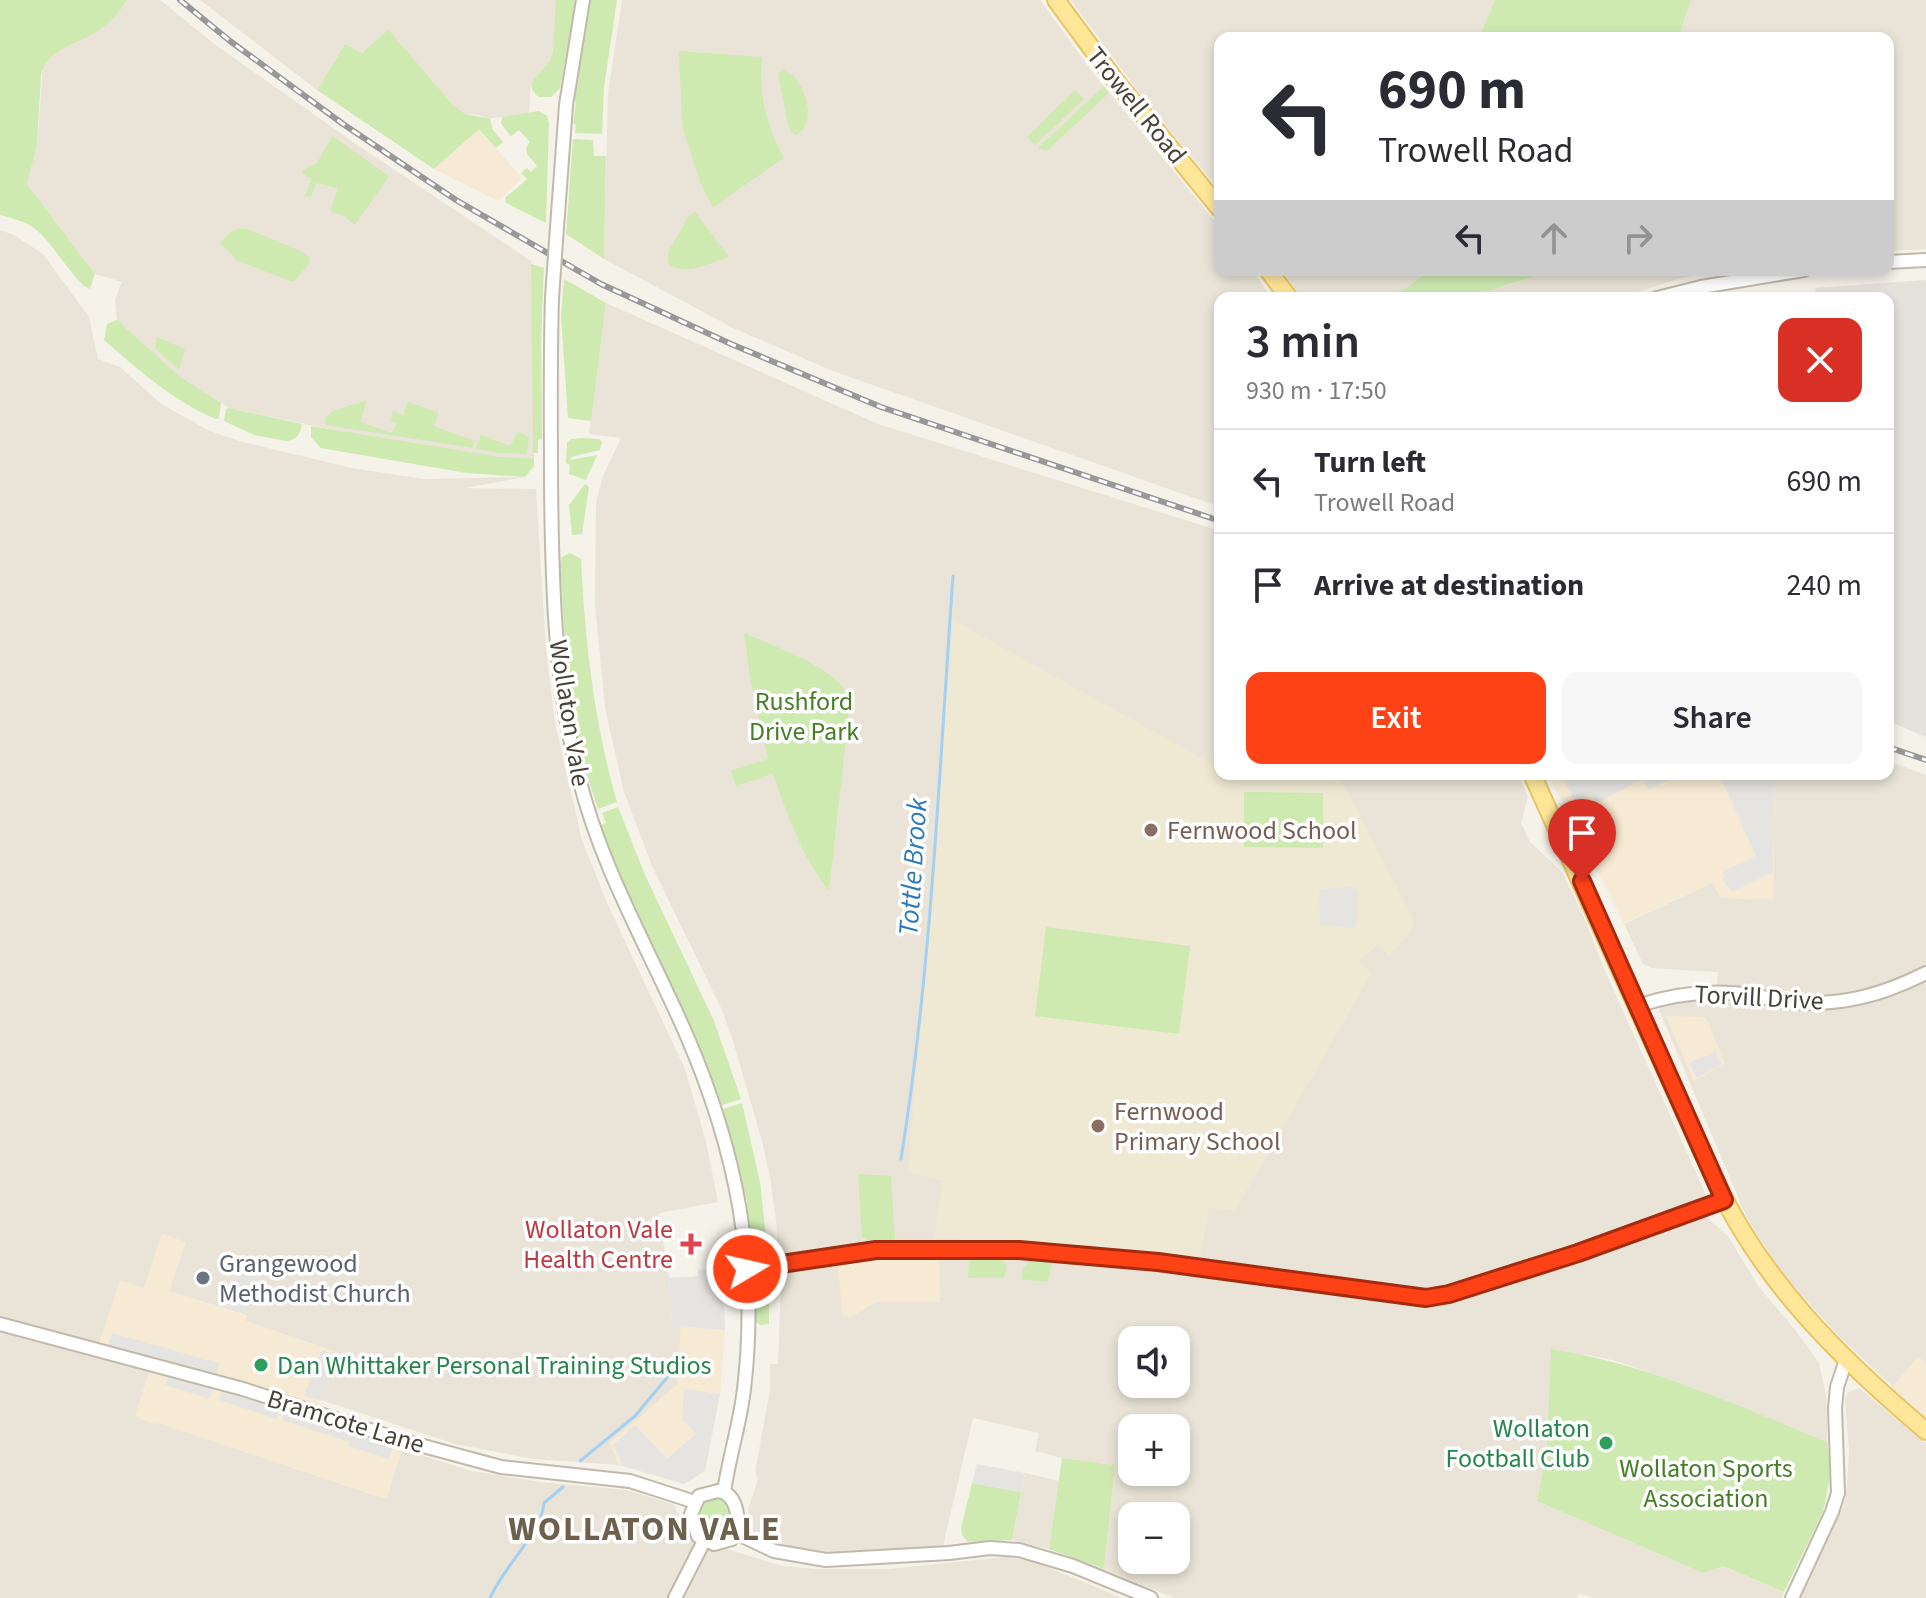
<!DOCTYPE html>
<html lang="en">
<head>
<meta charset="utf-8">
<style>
	body { margin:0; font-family:"Source Sans 3",sans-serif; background:#f7f7f7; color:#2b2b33; height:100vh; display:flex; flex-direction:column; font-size:30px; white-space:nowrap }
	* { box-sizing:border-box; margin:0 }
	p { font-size:26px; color:#7c7c81 }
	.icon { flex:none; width:44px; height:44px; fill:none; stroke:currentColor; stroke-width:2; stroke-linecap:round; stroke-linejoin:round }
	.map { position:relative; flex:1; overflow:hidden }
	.side { position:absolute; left:1214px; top:292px; width:680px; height:488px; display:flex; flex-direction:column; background:#fff; border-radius:16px; box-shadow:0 4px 12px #0003 }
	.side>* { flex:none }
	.banner { position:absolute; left:1214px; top:32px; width:680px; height:244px; border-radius:16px; box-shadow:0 4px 12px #0003; background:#fff; color:#2b2b33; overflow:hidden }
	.tools { position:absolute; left:1118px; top:1326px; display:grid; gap:16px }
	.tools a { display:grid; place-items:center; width:72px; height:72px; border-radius:16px; background:#fff; box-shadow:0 4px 12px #0003; font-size:40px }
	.pin { position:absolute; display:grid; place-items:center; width:68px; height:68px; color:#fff; margin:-82px -34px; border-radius:50% 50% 50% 0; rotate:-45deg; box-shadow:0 0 8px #0007 }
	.pin .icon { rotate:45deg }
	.me { position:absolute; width:88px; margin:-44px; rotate:81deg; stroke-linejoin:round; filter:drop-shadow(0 0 6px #0008) }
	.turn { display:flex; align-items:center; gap:28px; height:168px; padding:0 32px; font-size:36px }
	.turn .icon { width:104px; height:104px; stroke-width:2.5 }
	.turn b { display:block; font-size:56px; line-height:68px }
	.lanes { display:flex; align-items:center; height:76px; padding:0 32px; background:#0003; justify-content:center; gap:40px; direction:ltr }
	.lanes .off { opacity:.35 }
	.round { display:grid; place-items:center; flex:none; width:84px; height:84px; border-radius:16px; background:#f7f7f7 }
	.summary { display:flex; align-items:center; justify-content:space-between; height:136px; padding:0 32px }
	h1 { font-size:48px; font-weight:600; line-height:60px }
	.action { display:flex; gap:16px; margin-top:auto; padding:16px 32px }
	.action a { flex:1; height:92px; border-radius:16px; background:#ff4216; color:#fff; font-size:32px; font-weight:600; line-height:92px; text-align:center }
	.action a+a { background:#f7f7f7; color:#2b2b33 }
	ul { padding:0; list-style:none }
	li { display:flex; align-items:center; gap:24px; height:104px; padding:0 32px; border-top:2px solid #e1e1e2 }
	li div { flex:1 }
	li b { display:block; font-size:30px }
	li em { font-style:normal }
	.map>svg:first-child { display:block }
	.residential { fill:#e9e4d7; fill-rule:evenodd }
	.commercial { fill:#f7ead4 }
	.industrial { fill:#e5e1db }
	.education { fill:#efe8d3 }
	.green { fill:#ceeab1 }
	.parking { fill:#e6e4e1 }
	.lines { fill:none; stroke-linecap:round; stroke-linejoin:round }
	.stream { stroke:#a4d0f3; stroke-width:3 }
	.minor-casing { stroke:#c1baab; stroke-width:16 }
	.major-casing { stroke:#e8c564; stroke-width:20 }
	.minor { stroke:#fff; stroke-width:12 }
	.major { stroke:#ffe698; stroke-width:16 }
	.rail-casing { stroke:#989898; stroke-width:6 }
	.rail { stroke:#fff; stroke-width:3; stroke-dasharray:9; stroke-linecap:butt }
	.minor-bridge-casing { stroke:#c1baab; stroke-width:16; stroke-linecap:butt }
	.minor-bridge { stroke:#fff; stroke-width:12 }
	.route-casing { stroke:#a62b0e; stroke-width:20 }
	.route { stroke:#ff4216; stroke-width:14 }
	.education-dot { fill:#8d6e63; stroke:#fff; stroke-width:3 }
	.health-dot { fill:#e0444e; stroke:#fff; stroke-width:3 }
	.worship-dot { fill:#6b7280; stroke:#fff; stroke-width:3 }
	.leisure-dot { fill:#2e9e5b; stroke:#fff; stroke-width:3 }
	.labels { text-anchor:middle; stroke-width:7; stroke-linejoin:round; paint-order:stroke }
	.street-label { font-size:26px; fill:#494337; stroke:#fff }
	.park-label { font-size:26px; fill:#457e27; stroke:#fff }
	.education-label { font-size:26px; fill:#785e54; stroke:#fff; text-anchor:start }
	.health-label { font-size:26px; fill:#be3a42; stroke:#fff; text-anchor:end }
	.worship-label { font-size:26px; fill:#5b616d; stroke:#fff; text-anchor:start }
	.leisure-label { font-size:26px; fill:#27864d; stroke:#fff; text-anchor:start }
	.water-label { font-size:28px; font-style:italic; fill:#2b79ba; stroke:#fff }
	.district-label { font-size:34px; font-weight:bold; letter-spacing:2px; fill:#6d614e; stroke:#fff }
</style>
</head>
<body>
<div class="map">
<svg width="1926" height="1598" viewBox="0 0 1926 1598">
	<rect width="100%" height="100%" fill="#f5f2e9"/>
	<g class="residential">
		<polygon points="127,0 160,0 217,46 356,144 531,261 534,458 500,457 387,441 229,408 182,378 117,320 115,299 122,282 95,274 27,184 37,146 43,65 57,51 103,28 116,15"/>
		<polygon points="200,0 556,0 556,34 550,60 531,83 529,113 487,119 479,115 465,114 454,106 388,29 362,53 345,44 317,90"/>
		<polygon points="622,0 1040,0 1093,73 1220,228 1220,270 1252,270 1272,298 1220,298 1220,507 833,371 733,328 604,259 608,93"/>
		<polygon points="1071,0 1495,0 1479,38 1220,38 1220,191 1142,97"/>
		<polygon points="1691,0 1926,0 1926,249 1888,251 1888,38 1678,38"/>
		<polygon points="0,230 14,235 43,254 89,317 98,359 120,367 161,404 210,431 239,441 351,468 424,479 525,477 465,488 536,489 546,650 555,723 582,840 608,905 685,1069 706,1142 718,1202 659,1213 669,1278 672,1325 681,1327 678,1384 610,1443 619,1465 533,1459 455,1444 321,1400 339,1353 245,1321 247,1315 168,1291 162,1234 144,1288 120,1281 99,1345 0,1319"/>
		<polygon points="1282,270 1440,270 1457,298 1302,298"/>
		<polygon points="1554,270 1727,270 1681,278 1618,298 1465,298"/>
		<path d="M606,303L878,424L1220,531V774H1518L1528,797L1521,823L1530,842L1562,872L1584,917L1604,969L1706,1195V1217L1728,1236L1759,1287L1796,1331L1819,1363L1826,1396L1827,1419V1442L1691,1387L1616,1361L1584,1354L1550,1409L1547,1447L1537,1501L1703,1573L1722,1566L1784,1592L1781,1598H1593L1579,1593L1577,1598H1174L1104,1569L1115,1465L1062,1458L1035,1451L1039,1433L973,1418L943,1546L850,1555L793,1547L753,1532L748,1510L758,1479L755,1472L770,1390V1364H778L781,1279L776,1221L770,1177L762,1141L733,1041L722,1010L652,866L624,792L605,708L595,604L596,502L603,476L621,438L589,434ZM1132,1340H1176V1384H1132ZM1132,1428H1176V1472H1132ZM1132,1516H1176V1560H1132Z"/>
		<polygon points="1888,761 1926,775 1926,1418 1840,1337 1784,1276 1747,1218 1657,1005 1716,994 1718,972 1652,968 1643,964 1624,924 1712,883 1773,899 1775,774 1888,774"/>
		<polygon points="0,1331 150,1370 135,1417 159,1423 386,1499 402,1449 471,1471 540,1482 626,1490 657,1499 674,1505 684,1527 704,1542 782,1566 815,1569 888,1569 1006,1557 1035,1562 1122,1598 0,1598"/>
		<polygon points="1859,1388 1926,1444 1926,1598 1799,1598 1844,1505 1847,1488 1849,1451 1845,1399 1849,1392"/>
		<polygon points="1025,1473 1059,1481 1049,1549 1012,1540"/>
	</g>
	<g class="commercial">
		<polygon points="479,129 522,178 498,201 434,169"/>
		<polygon points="1548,774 1775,774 1773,900 1721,898 1712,883 1624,923"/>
		<polygon points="1666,1016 1706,1017 1725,1064 1694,1081"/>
		<polygon points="162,1234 186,1242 169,1291 247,1316 246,1321 339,1353 313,1418 402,1447 387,1499 159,1423 158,1425 135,1417 154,1360 99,1345 120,1281 144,1288"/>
		<polygon points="939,1256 940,1302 876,1302 853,1316 843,1316 837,1263"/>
		<polygon points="681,1327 725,1330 720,1394 705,1471 684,1484 619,1465 609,1443 678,1384"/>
		<polygon points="1918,1356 1926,1363 1926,1418 1892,1388"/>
	</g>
	<polygon class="industrial" points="1926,280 1926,737 1888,721 1888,298 1817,298 1815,288"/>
	<polygon class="education" points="953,620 1220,768 1220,774 1255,776 1339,776 1412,916 1414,924 1411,931 1389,957 1378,944 1359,961 1371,974 1235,1211 1209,1207 1200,1259 1085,1246 934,1238 943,1181 908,1172"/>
	<g class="green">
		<path d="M0,0H127C120,11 112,21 101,29C80,44 48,47 41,75L37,146L27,184L95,274L90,289C75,284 53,242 35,229C25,221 12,218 0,215Z"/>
		<polygon points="556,0 576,0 560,88 551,97 538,97 532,89 531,83 550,60 553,49"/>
		<polygon points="590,0 617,0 604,87 602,134 575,133 576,125 573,123 576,101 573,100"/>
		<polygon points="1495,0 1691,0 1678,38 1479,38"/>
		<polygon points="388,29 454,106 465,114 490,119 493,130 503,142 496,148 479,129 434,169 317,90 345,44 362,53"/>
		<path d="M679,51L762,57C758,94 767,126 784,158L713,207L700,182L682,126Z"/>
		<path d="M784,70C805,78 819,124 796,135L791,132L788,125L778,73Z"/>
		<polygon points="1104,86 1109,93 1047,151 1038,148"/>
		<polygon points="1075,90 1084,99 1035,145 1027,137"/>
		<polygon points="539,111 547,116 549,123 546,223 506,203 505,198 527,179 521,173 527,168 531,172 537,166 527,154 526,148 530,142 519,130 511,136 501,124 502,117"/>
		<polygon points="332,136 389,176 355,225 344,216 330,211 338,188 316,183 311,197 307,196 303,201 312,178 305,176 301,171 317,163"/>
		<polygon points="573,139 593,140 594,156 606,156 604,259 566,234"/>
		<path d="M695,212L729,257C710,263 685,277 668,263V252L689,216Z"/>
		<polygon points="245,228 303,252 310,258 309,264 293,282 236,260 220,242 233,230"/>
		<polygon points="531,264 544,268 541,342 542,439 538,440 538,453 533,453"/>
		<polygon points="1430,270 1554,270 1465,298 1393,298"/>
		<polygon points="564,279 606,303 591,421 568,418 561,316"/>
		<path d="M117,320L182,378L221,403L219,418L216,419C173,401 140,371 104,340L107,324Z"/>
		<polygon points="157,337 185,349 179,370 155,348"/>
		<polygon points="367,400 360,422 392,433 396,424 391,422 393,411 403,415 408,402 439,413 434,426 475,441 472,448 326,425 325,422 326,417 333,411"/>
		<path d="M229,408L302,424C300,434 297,440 286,441L254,435L224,421L226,409Z"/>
		<polygon points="311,426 500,457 534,458 534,466 525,477 466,473 321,448 311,437"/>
		<polygon points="518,432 529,437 527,454 500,453 475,449 481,435 510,446"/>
		<polygon points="583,438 599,439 602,442 600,450 571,457 570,460 597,455 586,480 569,474 570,465 566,463 567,443 571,439"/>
		<polygon points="585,484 589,487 582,534 572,535 569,505"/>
		<path d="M570,553L581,559C585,641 594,723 617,802L598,809C569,726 565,651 560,562L562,557Z"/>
		<path d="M744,633C769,644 829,666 843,688C847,695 848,705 849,713L829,891C802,857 787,814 773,774L736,786L731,770L768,759L751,683Z"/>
		<polygon points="1244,792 1323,793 1323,848 1244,847"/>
		<path d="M618,807L645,875L714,1021L741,1099L722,1105C686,1010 635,921 601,825L606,823L602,813Z"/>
		<polygon points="1046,927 1190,946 1179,1034 1035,1016"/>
		<polygon points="742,1103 760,1182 768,1254 762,1260 754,1256 752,1252 747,1201 723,1109"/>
		<polygon points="858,1174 891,1176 895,1240 867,1240 862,1237"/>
		<polygon points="969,1259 1002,1260 1007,1266 1004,1278 968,1278"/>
		<polygon points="1030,1261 1052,1262 1048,1282 1021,1279 1024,1267"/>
		<polygon points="764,1273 769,1281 769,1324 761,1325 755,1322 756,1278"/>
		<path d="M1551,1349C1647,1364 1737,1405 1827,1442L1831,1472L1823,1512L1784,1592L1723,1566L1703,1573L1537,1501L1547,1447Z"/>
		<polygon points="1062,1458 1115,1465 1104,1569 1049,1549"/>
		<polygon points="972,1483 1021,1492 1012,1540 968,1542 962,1535 961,1528"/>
		<circle cx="715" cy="1518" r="19"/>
	</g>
	<g class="parking">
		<polygon points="1561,774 1682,774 1648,790 1642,779 1597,803 1591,793 1575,802"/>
		<polygon points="1719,774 1775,774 1773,872 1732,892 1722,879 1725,877 1722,872 1756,856"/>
		<polygon points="1355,887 1358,893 1357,924 1352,929 1320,924 1319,889"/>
		<polygon points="1716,1051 1722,1065 1697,1078 1689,1063"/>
		<polygon points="252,1268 260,1271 246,1314 226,1307 237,1272 247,1273"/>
		<polygon points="723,1268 725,1330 672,1326 669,1278 698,1276 698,1270"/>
		<polygon points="112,1333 219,1363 216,1377 108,1347"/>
		<polygon points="322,1350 338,1356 321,1400 304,1396"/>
		<polygon points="168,1375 213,1388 210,1399 165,1385"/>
		<polygon points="684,1389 720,1394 705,1471 684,1484 623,1466 613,1445 635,1425 667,1459 696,1434 682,1419"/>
		<polygon points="222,1390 276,1407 275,1410 279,1412 277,1419 218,1400"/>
		<polygon points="286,1409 394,1443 389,1459 348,1446 349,1442 282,1420"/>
		<polygon points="977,1464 1025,1473 1021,1492 972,1483"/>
	</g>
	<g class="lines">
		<g class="stream">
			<path d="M901,1159C932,967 939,770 953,576"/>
			<polyline points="580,1461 635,1416 670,1374"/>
			<path d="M490,1598C503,1567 541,1534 544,1503L563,1487"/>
		</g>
		<defs>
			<g id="minor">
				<polyline points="556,241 566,105 583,0"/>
				<polyline points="1888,262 1926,260"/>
				<path d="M552,298C550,360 551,421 551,483C552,582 554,682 579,778C601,868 649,949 686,1034C736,1149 759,1263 744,1389C740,1424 729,1457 724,1492"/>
				<polyline points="1657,298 1701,287 1804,270"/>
				<path d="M1637,1006C1675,993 1712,989 1753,995C1767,998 1781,1002 1795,1003C1845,1005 1882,995 1926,973"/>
				<polyline points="747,1269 876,1250 1019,1250 1158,1262 1426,1298 1449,1294 1578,1253 1724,1200"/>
				<polyline points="0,1324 243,1389 401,1440 501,1467 630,1481 695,1502"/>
				<path d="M718,1491C735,1493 738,1512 738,1527L732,1539L714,1544L698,1536L691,1514L699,1496Z"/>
				<polyline points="736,1533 774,1551 826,1560 949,1553 990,1548 1019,1550 1073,1566 1151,1598"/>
				<polyline points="675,1598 704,1541"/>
				<polyline points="1792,1598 1832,1512 1838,1493 1835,1408 1837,1387 1846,1360"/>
			</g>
			<g id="major">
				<polyline points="1056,0 1115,80 1220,209"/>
				<polyline points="1268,270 1289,298"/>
				<path d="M1532,774L1715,1180C1762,1282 1841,1359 1926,1431"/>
			</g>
		</defs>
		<use href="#minor" class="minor-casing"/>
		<use href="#major" class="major-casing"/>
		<use href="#minor" class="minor"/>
		<use href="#major" class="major"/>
		<defs>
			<g id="rail">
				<polyline points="180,0 230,41 343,124 456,200 601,284 731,344 881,407 1220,521"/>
				<polyline points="1888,747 1926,760"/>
			</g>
		</defs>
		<use href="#rail" class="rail-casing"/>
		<use href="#rail" class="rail"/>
		<defs>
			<polyline id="minor-bridge" points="552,298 556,241"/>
		</defs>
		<use href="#minor-bridge" class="minor-bridge-casing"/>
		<use href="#minor-bridge" class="minor-bridge"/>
	</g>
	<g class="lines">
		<defs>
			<polyline id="route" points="747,1269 876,1250 1019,1250 1158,1262 1426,1298 1449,1294 1578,1253 1724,1200 1582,881"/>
		</defs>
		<use href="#route" class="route-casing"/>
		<use href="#route" class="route"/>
	</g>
	<g class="education-dot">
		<circle cx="1151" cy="830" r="8"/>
		<circle cx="1098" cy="1126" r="8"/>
	</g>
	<path class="health-dot" d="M687 1232h8v8h8v8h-8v8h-8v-8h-8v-8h8z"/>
	<circle class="worship-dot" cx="203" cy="1278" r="8"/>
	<g class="leisure-dot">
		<circle cx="261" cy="1365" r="8"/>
		<circle cx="1606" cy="1443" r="8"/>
	</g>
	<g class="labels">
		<g class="street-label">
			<text transform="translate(1137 105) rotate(51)" y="9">Trowell Road</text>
			<text transform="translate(570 713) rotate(81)" y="9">Wollaton Vale</text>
			<text transform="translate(1759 997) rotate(3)" y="9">Torvill Drive</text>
			<text transform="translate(346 1421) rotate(17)" y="9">Bramcote Lane</text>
		</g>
		<g class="park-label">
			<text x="804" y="710">Rushford<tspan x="804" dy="30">Drive Park</tspan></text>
			<text x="1706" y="1477">Wollaton Sports<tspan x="1706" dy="30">Association</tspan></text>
		</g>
		<g class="education-label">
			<text x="1167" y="839">Fernwood School</text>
			<text x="1114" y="1120">Fernwood<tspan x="1114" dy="30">Primary School</tspan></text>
		</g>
		<g class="health-label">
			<text x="673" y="1238">Wollaton Vale<tspan x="673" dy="30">Health Centre</tspan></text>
		</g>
		<g class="worship-label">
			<text x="219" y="1272">Grangewood<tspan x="219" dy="30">Methodist Church</tspan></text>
		</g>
		<g class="leisure-label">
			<text x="277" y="1374">Dan Whittaker Personal Training Studios</text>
			<text x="1590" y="1437" text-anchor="end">Wollaton<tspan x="1590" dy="30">Football Club</tspan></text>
		</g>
		<g class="water-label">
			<text transform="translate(912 867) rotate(-86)" y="10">Tottle Brook</text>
		</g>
		<g class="district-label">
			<text x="645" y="1540">WOLLATON VALE</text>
		</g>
	</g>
</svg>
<div class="tools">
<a><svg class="icon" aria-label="sound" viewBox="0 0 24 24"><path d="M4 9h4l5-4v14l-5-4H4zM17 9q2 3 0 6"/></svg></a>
<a>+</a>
<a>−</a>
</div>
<div class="pin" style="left:1582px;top:881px;background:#d93025"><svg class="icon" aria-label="arrive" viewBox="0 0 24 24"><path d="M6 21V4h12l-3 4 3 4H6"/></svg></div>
<svg class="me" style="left:747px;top:1269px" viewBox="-20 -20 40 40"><circle r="17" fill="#ff4216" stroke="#fff" stroke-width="3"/><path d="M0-11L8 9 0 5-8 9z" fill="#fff"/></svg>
<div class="banner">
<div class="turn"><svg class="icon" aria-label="left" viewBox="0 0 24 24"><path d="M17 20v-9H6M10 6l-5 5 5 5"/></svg><div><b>690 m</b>Trowell Road</div></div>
<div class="lanes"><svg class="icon" aria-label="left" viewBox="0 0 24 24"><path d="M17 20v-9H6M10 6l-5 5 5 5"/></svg><svg class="icon off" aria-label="ahead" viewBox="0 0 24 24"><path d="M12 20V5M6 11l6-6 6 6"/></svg><svg class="icon off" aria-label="right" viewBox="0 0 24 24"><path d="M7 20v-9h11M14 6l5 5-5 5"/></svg></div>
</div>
<section class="side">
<div class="summary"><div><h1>3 min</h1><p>930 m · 17:50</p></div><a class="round" style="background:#d93025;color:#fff"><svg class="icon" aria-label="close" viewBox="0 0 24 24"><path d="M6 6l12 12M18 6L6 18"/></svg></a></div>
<ul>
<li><svg class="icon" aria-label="left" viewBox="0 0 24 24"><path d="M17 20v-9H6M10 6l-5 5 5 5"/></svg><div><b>Turn left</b><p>Trowell Road</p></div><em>690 m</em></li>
<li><svg class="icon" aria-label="arrive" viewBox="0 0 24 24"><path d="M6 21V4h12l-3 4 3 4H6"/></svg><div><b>Arrive at destination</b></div><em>240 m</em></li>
</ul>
<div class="action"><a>Exit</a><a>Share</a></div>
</section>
</div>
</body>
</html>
